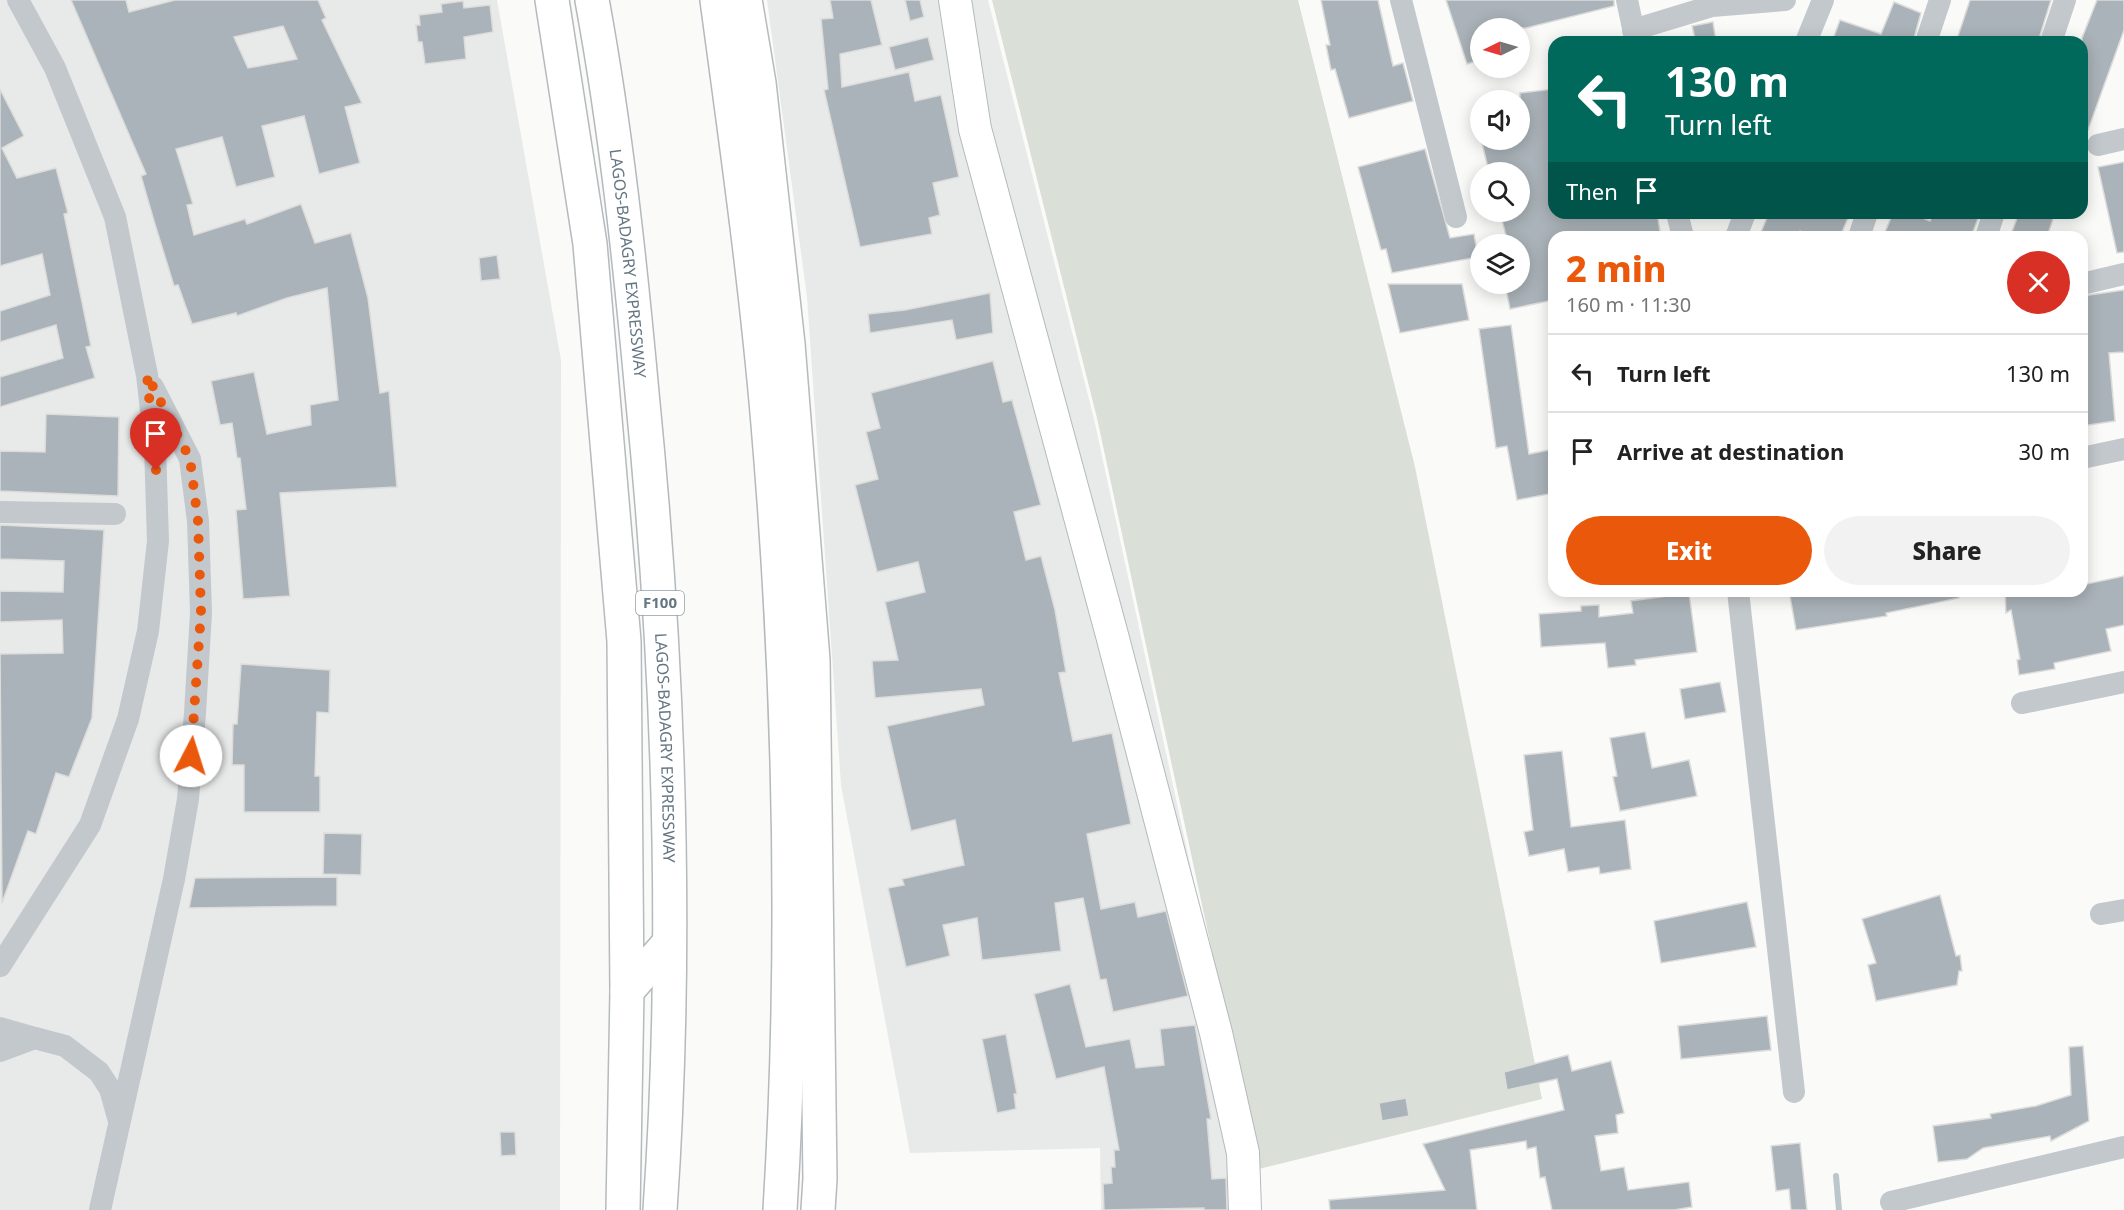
<!DOCTYPE html>
<html lang="en">
<head>
<meta charset="utf-8">
<style>
	body { margin:0; font-family:"Noto Sans",sans-serif; background:#f2f2f2; color:#222; height:100vh; display:flex; flex-direction:column; font-size:22px; white-space:nowrap }
	* { box-sizing:border-box; margin:0 }
	p { font-size:20px; color:#767676 }
	.icon { flex:none; width:33px; height:33px; fill:none; stroke:currentColor; stroke-width:2; stroke-linecap:round; stroke-linejoin:round }
	.map { position:relative; flex:1; overflow:hidden }
	.sheet { position:absolute; left:1548px; top:231px; width:540px; height:366px; display:flex; flex-direction:column; background:#fff; border-radius:18px; box-shadow:0 3px 15px #0003 }
	.sheet>* { flex:none }
	.hud { position:absolute; left:1548px; top:36px; width:540px; height:183px; border-radius:18px; box-shadow:0 3px 15px #0003; background:#00695c; color:#fff; overflow:hidden }
	.needle { width:39px; rotate:265deg }
	.buttons { position:absolute; left:1470px; top:18px; display:grid; gap:12px }
	.buttons a { display:grid; place-items:center; width:60px; height:60px; border-radius:50%; background:#fff; box-shadow:0 3px 15px #0003; font-size:30px }
	.pin { position:absolute; display:grid; place-items:center; width:51px; height:51px; color:#fff; margin:-62px -26px; border-radius:50% 50% 50% 0; rotate:-45deg; box-shadow:0 0 6px #0007 }
	.pin .icon { rotate:45deg }
	.me { position:absolute; width:66px; margin:-33px; rotate:5deg; stroke-linejoin:round; filter:drop-shadow(0 0 4px #0008) }
	.turn { display:flex; align-items:center; gap:21px; height:126px; padding:0 18px; font-size:27px }
	.turn .icon { width:78px; height:78px; stroke-width:2.5 }
	.turn b { display:block; font-size:42px; line-height:51px }
	.then { display:flex; align-items:center; height:57px; padding:0 18px; background:#0003; gap:12px; font-size:22px }
	.round { display:grid; place-items:center; flex:none; width:63px; height:63px; border-radius:32px; background:#f2f2f2 }
	.summary { display:flex; align-items:center; justify-content:space-between; height:102px; padding:0 18px }
	h1 { font-size:36px; font-weight:800; line-height:45px; color:#ea580c }
	.cta { display:flex; gap:12px; margin-top:auto; padding:12px 18px }
	.cta a { flex:1; height:69px; border-radius:36px; background:#ea580c; color:#fff; font-size:24px; font-weight:800; line-height:69px; text-align:center }
	.cta a+a { background:#f2f2f2; color:#222 }
	ul { padding:0; list-style:none }
	li { display:flex; align-items:center; gap:18px; height:78px; padding:0 18px; border-top:2px solid #e0e0e0 }
	li div { flex:1 }
	li b { display:block; font-size:22px }
	li em { font-style:normal }
	.map>svg:first-child { display:block }
	.built { fill:#e8e9e9 }
	.green { fill:#dadfd7 }
	.lines { fill:none; stroke-linecap:round; stroke-linejoin:round }
	.stream { stroke:#bbc7cb; stroke-width:6 }
	.building { fill:#aab3b9; stroke:#dcdcda; stroke-width:1.5; fill-rule:evenodd }
	.secondary-casing { stroke:#b3babf; stroke-width:34 }
	.primary-casing { stroke:#b5babe; stroke-width:36 }
	.motorway-casing { stroke:#b4b9bd; stroke-width:36 }
	.minor { stroke:#c3c8cc; stroke-width:22 }
	.secondary { stroke:#fff; stroke-width:32 }
	.primary { stroke:#fff; stroke-width:33 }
	.motorway { stroke:#fff; stroke-width:33 }
	.route { stroke:#ea580c; stroke-width:10; stroke-dasharray:0 18 }
	.labels { text-anchor:middle; stroke-width:6; stroke-linejoin:round; paint-order:stroke }
	.shield { fill:#fff; stroke:#939fa8; stroke-width:1.5 }
	.shield-label { font-size:15px; font-weight:bold; fill:#657683 }
	.street-label { font-size:16px; fill:#657683; stroke:#fff }
</style>
</head>
<body>
<div class="map">
<svg width="2124" height="1210" viewBox="0 0 2124 1210">
	<rect width="100%" height="100%" fill="#fafaf8"/>
	<g class="built">
		<polygon points="0,0 497,0 561,360 560,1210 0,1210"/>
		<polygon points="767,0 988,0 1094,419 1256,1170 1256,1210 1101,1210 1100,1148 910,1153 841,785 807,297"/>
	</g>
	<polygon class="green" points="992,0 1298,0 1415,467 1542,1099 1259,1169 1097,418"/>
	<g class="lines">
		<polyline class="stream" points="1836,1176 1839,1210"/>
	</g>
	<g class="building">
		<path d="M71,0H126L129,12L175,0H318L326,18L322,20L362,103L345,107L360,163L319,174L304,116L262,126L275,177L236,187L222,137L176,149L193,204L187,205L194,235L245,219L247,224L301,204L315,243L351,233L368,298L380,393L389,391L397,487L280,493L290,596L243,599L236,510L246,509L240,458H237L232,423L220,425L211,381L254,372L267,434L311,425L310,405L338,400L327,288L287,298L237,316L236,313L192,324L178,285L174,286L154,221L141,176L146,174ZM283,26L297,59L248,68L234,37Z"/>
		<polygon points="830,0 871,0 882,45 840,54 842,87 909,72 915,101 941,95 959,177 933,183 940,215 929,218 932,234 860,247 824,90 828,89 821,19 833,18"/>
		<polygon points="905,0 920,0 924,17 910,21"/>
		<polygon points="1321,0 1378,0 1393,66 1403,63 1413,101 1349,118 1335,69 1331,70 1326,45 1330,45"/>
		<polygon points="1446,0 1614,0 1614,6 1526,28 1480,28 1480,60 1467,64"/>
		<polygon points="1970,0 2051,0 2038,42 1966,42 1957,39"/>
		<polygon points="2097,0 2124,0 2124,30 2084,141 2082,38"/>
		<polygon points="463,1 464,8 490,5 493,32 464,37 466,59 425,64 422,42 418,42 416,25 420,25 419,15 442,12 441,4"/>
		<polygon points="1894,2 1921,13 1913,42 1832,42 1840,20 1881,34"/>
		<polygon points="1713,22 1716,42 1696,42 1692,26"/>
		<polygon points="928,37 934,60 895,70 889,47"/>
		<polygon points="0,89 24,136 2,148 17,178 56,168 68,213 64,214 91,346 86,347 95,378 0,407 0,377 63,358 56,325 0,342 0,311 50,295 42,254 0,266"/>
		<polygon points="1554,89 1554,120 1550,121 1554,138 1554,213 1657,213 1661,237 1554,237 1554,300 1510,309 1505,284 1520,284 1520,244 1508,244 1500,212 1520,212 1520,172 1489,172 1482,143 1520,140 1520,93"/>
		<polygon points="1425,149 1450,238 1474,234 1478,257 1392,273 1386,249 1381,250 1358,167"/>
		<polygon points="2124,162 2124,252 2117,253 2098,167"/>
		<polygon points="1769,213 1850,213 1840,237 1814,237 1800,231 1798,237 1759,237"/>
		<polygon points="1893,213 1910,213 1930,221 1934,213 1980,213 1971,237 1883,237"/>
		<polygon points="2019,213 2055,213 2047,237 2010,237"/>
		<polygon points="497,255 500,279 481,281 479,258"/>
		<polygon points="1388,284 1462,284 1469,320 1400,333"/>
		<polygon points="2124,290 2124,352 2109,353 2115,421 2082,426 2082,296"/>
		<polygon points="990,293 993,333 956,340 952,320 870,333 868,314 905,310"/>
		<polygon points="1511,325 1529,454 1554,449 1554,493 1517,500 1507,446 1496,448 1479,329"/>
		<polygon points="993,361 1003,402 1012,400 1041,505 1014,512 1026,560 1041,556 1055,610 1066,672 1059,673 1073,741 1112,733 1131,824 1087,834 1101,909 1135,902 1138,917 1166,911 1188,996 1113,1012 1106,979 1100,980 1083,898 1055,903 1061,951 982,960 977,918 943,925 950,956 906,967 888,888 904,885 902,879 964,865 955,820 911,831 887,726 984,705 981,689 875,698 872,661 898,660 885,602 925,592 918,562 877,572 855,485 878,479 866,432 880,428 871,393"/>
		<polygon points="46,414 119,417 118,496 0,491 0,451 45,452"/>
		<polygon points="0,525 104,530 92,718 69,777 56,773 36,834 28,831 2,903 0,654 63,653 62,620 0,622 0,591 63,592 64,561 0,559"/>
		<polygon points="2124,576 2124,625 2106,629 2111,651 2054,663 2055,669 2019,675 2017,660 2020,659 2011,610 2006,613 2005,591 2082,591 2082,585"/>
		<polygon points="1789,591 1958,591 1959,598 1886,613 1887,616 1796,630"/>
		<polygon points="1689,593 1697,652 1635,660 1636,665 1608,668 1605,643 1541,647 1539,614 1581,611 1581,606 1599,605 1599,617 1633,613 1631,601"/>
		<polygon points="241,664 330,670 329,713 317,712 315,776 320,776 320,812 244,812 244,765 232,765 233,724 237,724"/>
		<polygon points="1720,682 1726,712 1685,719 1680,689"/>
		<polygon points="1645,732 1652,768 1689,760 1697,796 1620,811 1613,777 1617,776 1610,738"/>
		<polygon points="1562,751 1571,827 1625,820 1631,869 1600,874 1599,867 1568,872 1564,849 1529,856 1524,832 1533,830 1524,755"/>
		<polygon points="324,833 362,834 361,875 323,874"/>
		<polygon points="337,877 337,906 189,908 195,878"/>
		<polygon points="1940,895 1956,956 1960,955 1962,971 1959,971 1957,985 1876,1001 1868,965 1876,963 1862,919"/>
		<polygon points="1747,902 1756,947 1661,963 1654,921"/>
		<polygon points="1070,984 1086,1047 1130,1039 1136,1068 1164,1065 1160,1029 1195,1025 1211,1119 1207,1119 1212,1179 1226,1178 1227,1210 1204,1210 1204,1208 1104,1210 1103,1184 1112,1183 1111,1167 1115,1167 1114,1150 1119,1150 1104,1067 1056,1079 1034,994"/>
		<polygon points="1767,1016 1771,1050 1681,1059 1678,1026"/>
		<polygon points="1006,1034 1017,1094 1014,1094 1016,1109 997,1113 982,1039"/>
		<polygon points="2083,1046 2089,1121 2051,1141 2050,1136 1983,1148 1967,1159 1938,1162 1933,1126 1991,1118 1990,1114 2036,1106 2071,1095 2069,1047"/>
		<polygon points="1568,1055 1572,1071 1611,1061 1624,1113 1616,1115 1618,1133 1595,1136 1601,1171 1624,1167 1628,1190 1689,1182 1692,1207 1674,1210 1552,1210 1545,1177 1540,1178 1536,1147 1527,1149 1526,1141 1470,1150 1477,1210 1330,1210 1329,1200 1445,1190 1423,1144 1564,1110 1557,1079 1507,1090 1504,1072"/>
		<polygon points="1406,1098 1409,1116 1382,1121 1379,1103"/>
		<polygon points="500,1132 515,1132 516,1155 501,1156"/>
		<polygon points="1800,1143 1807,1210 1791,1210 1789,1189 1776,1191 1771,1146"/>
	</g>
	<g class="lines">
		<defs>
			<polyline id="secondary" points="955,0 975,129 1112,635 1216,1033 1243,1153 1245,1210"/>
			<g id="primary">
				<polyline points="552,0 590,244 624,641 627,991 623,1210"/>
				<polyline points="745,0 759,83 788,344 813,660 820,1179 818,1210"/>
			</g>
			<g id="motorway">
				<path id="s1" d="M592,0C616,130 630,262 642,393C669,664 679,939 660,1210"/>
				<path d="M717,0C736,141 756,282 768,424C790,685 796,949 780,1210"/>
				<polyline points="627,991 669,943"/>
			</g>
		</defs>
		<use href="#secondary" class="secondary-casing"/>
		<use href="#primary" class="primary-casing"/>
		<use href="#motorway" class="motorway-casing"/>
		<g class="minor">
			<polyline points="1401,0 1456,217"/>
			<polyline points="1627,0 1636,42"/>
			<polyline points="1633,30 1712,6 1785,0"/>
			<polyline points="1806,42 1823,0"/>
			<polyline points="1926,42 1940,0"/>
			<polyline points="2051,42 2065,0"/>
			<polyline points="2098,145 2124,139"/>
			<polyline points="1677,213 1683,237"/>
			<polyline points="1736,237 1745,213"/>
			<polyline points="1859,237 1867,213"/>
			<polyline points="1986,237 1994,213"/>
			<polyline points="2086,283 2124,274"/>
			<polyline points="2082,458 2124,449"/>
			<polyline points="0,512 115,514"/>
			<polyline points="1738,591 1794,1092"/>
			<polyline points="2022,703 2124,682"/>
			<polyline points="2101,914 2124,910"/>
			<polyline points="0,966 90,825 128,719 148,631 158,541 155,446 147,375 115,217 55,68 18,0"/>
			<polyline points="0,1028 35,1038"/>
			<polyline points="0,1051 35,1038 65,1046 99,1072 110,1089 119,1121"/>
			<polyline points="1891,1202 2124,1147"/>
			<polyline points="100,1210 174,879 188,799 195,713 201,613 198,521 190,459 153,387"/>
		</g>
		<use href="#secondary" class="secondary"/>
		<use href="#primary" class="primary"/>
		<use href="#motorway" class="motorway"/>
	</g>
	<g class="lines">
		<polyline class="route" points="156,470 147,375 190,459 198,521 201,612 191,756"/>
	</g>
	<g class="labels">
		<rect class="shield" x="636" y="591" width="48" height="24" rx="4.5"/>
		<g class="shield-label">
			<text x="660" y="608">F100</text>
		</g>
		<g class="street-label">
			<text dy="6" stroke="none"><textPath href="#s1" startOffset="266">LAGOS-BADAGRY EXPRESSWAY</textPath></text>
			<text dy="6" stroke="none"><textPath href="#s1" startOffset="752">LAGOS-BADAGRY EXPRESSWAY</textPath></text>
		</g>
	</g>
</svg>
<div class="buttons">
<a><svg class="needle" viewBox="-14 -14 28 28"><path d="M0-13l5 13h-10z" fill="#e53935"/><path d="M0 13l5-13h-10z" fill="#767676"/></svg></a>
<a><svg class="icon" aria-label="sound" viewBox="0 0 24 24"><path d="M4 9h4l5-4v14l-5-4H4zM17 9q2 3 0 6"/></svg></a>
<a><svg class="icon" aria-label="search" viewBox="0 0 24 24"><circle cx="10" cy="10" r="6"/><path d="M15 15l6 6"/></svg></a>
<a><svg class="icon" aria-label="layers" viewBox="0 0 24 24"><path d="M12 4l9 5-9 5-9-5zM3 14l9 5 9-5"/></svg></a>
</div>
<div class="pin" style="left:156px;top:470px;background:#d93025"><svg class="icon" aria-label="arrive" viewBox="0 0 24 24"><path d="M6 21V4h12l-3 4 3 4H6"/></svg></div>
<svg class="me" style="left:191px;top:756px" viewBox="-20 -20 40 40"><circle r="19" fill="#fff"/><path d="M0-13L10 11 0 6-10 11z" fill="#ea580c"/></svg>
<div class="hud">
<div class="turn"><svg class="icon" aria-label="left" viewBox="0 0 24 24"><path d="M17 20v-9H6M10 6l-5 5 5 5"/></svg><div><b>130 m</b>Turn left</div></div>
<div class="then">Then<svg class="icon" aria-label="arrive" viewBox="0 0 24 24"><path d="M6 21V4h12l-3 4 3 4H6"/></svg></div>
</div>
<section class="sheet">
<div class="summary"><div><h1>2 min</h1><p>160 m · 11:30</p></div><a class="round" style="background:#d93025;color:#fff"><svg class="icon" aria-label="close" viewBox="0 0 24 24"><path d="M6 6l12 12M18 6L6 18"/></svg></a></div>
<ul>
<li><svg class="icon" aria-label="left" viewBox="0 0 24 24"><path d="M17 20v-9H6M10 6l-5 5 5 5"/></svg><div><b>Turn left</b></div><em>130 m</em></li>
<li><svg class="icon" aria-label="arrive" viewBox="0 0 24 24"><path d="M6 21V4h12l-3 4 3 4H6"/></svg><div><b>Arrive at destination</b></div><em>30 m</em></li>
</ul>
<div class="cta"><a>Exit</a><a>Share</a></div>
</section>
</div>
</body>
</html>
